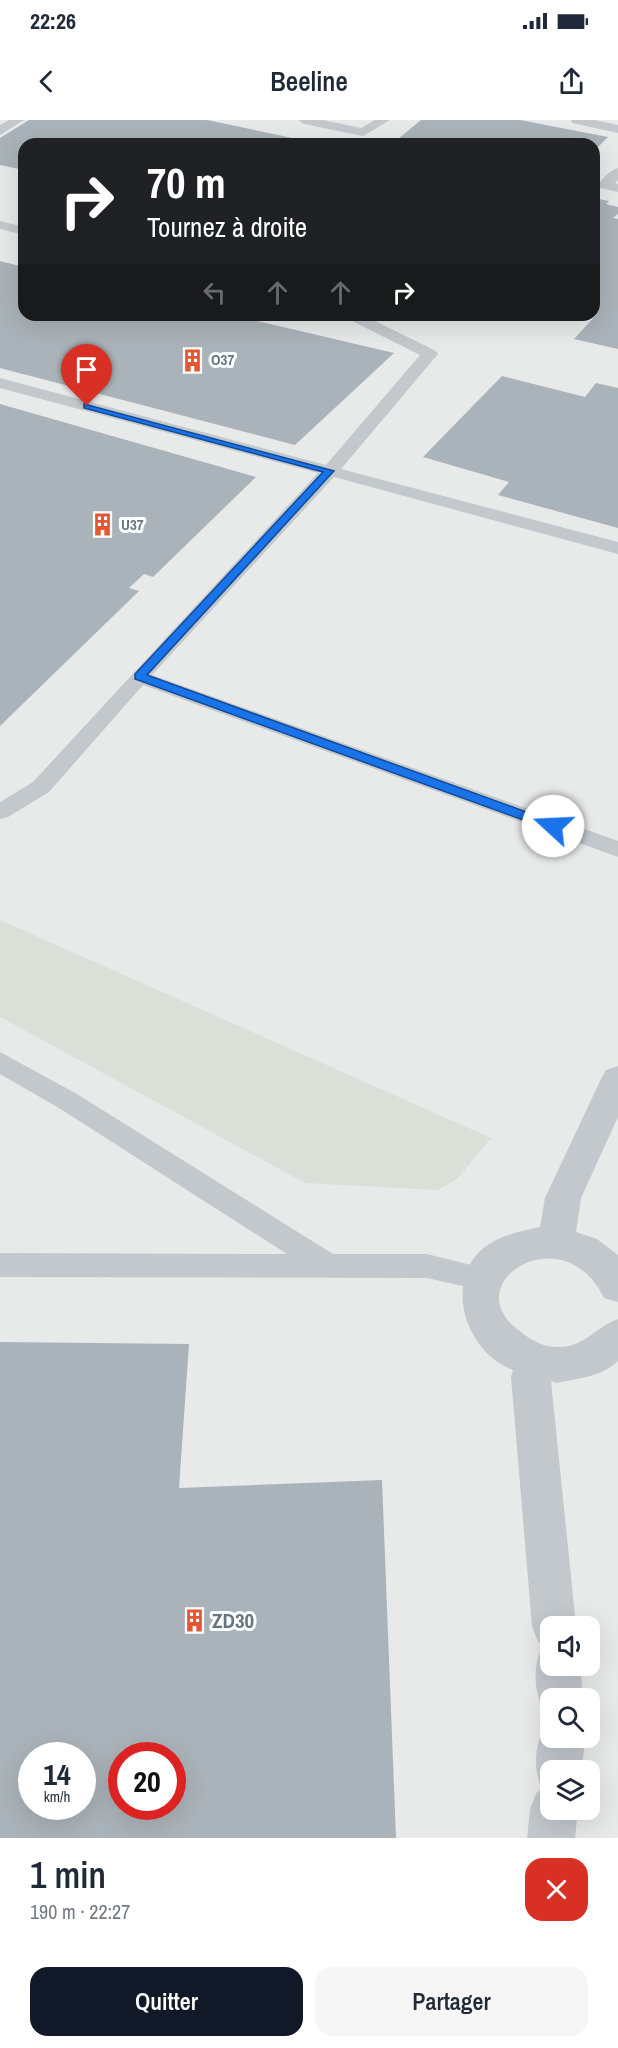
<!DOCTYPE html>
<html lang="fr">
<head>
<meta charset="utf-8">
<style>
	body { margin:0; font-family:"Archivo Narrow",sans-serif; background:#f6f6f7; color:#1f2937; height:100vh; display:flex; flex-direction:column; font-size:22px; white-space:nowrap }
	* { box-sizing:border-box; margin:0 }
	p { font-size:20px; color:#747a83 }
	.icon { flex:none; width:33px; height:33px; fill:none; stroke:currentColor; stroke-width:2; stroke-linecap:round; stroke-linejoin:round }
	.map { position:relative; height:1718px; overflow:hidden }
	.sheet { display:flex; flex-direction:column; background:#fff; flex:1 }
	.sheet>* { flex:none }
	.guide { position:absolute; left:18px; top:18px; width:582px; height:183px; border-radius:18px; box-shadow:0 6px 24px #0002; background:#202124; color:#fff; overflow:hidden }
	.fabs { position:absolute; left:540px; top:1496px; display:grid; gap:12px }
	.fabs a { display:grid; place-items:center; width:60px; height:60px; border-radius:12px; background:#fff; box-shadow:0 6px 24px #0002; font-size:30px }
	.speed { position:absolute; left:18px; top:1622px; display:flex; gap:12px; font-size:30px; font-weight:700; text-align:center }
	.speed>* { display:grid; place-content:center; width:78px; height:78px; border-radius:50%; background:#fff; box-shadow:0 6px 24px #0002; line-height:1 }
	.speed small { font-size:15px; font-weight:400 }
	.speed .limit { border:9px solid #d22; background:#fff; color:#111 }
	.pin { position:absolute; display:grid; place-items:center; width:51px; height:51px; color:#fff; margin:-62px -26px; border-radius:50% 50% 50% 0; rotate:-45deg; box-shadow:0 0 6px #0007 }
	.pin .icon { rotate:45deg }
	.me { position:absolute; width:66px; margin:-33px; rotate:290deg; stroke-linejoin:round; filter:drop-shadow(0 0 4px #0008) }
	.turn { display:flex; align-items:center; gap:21px; height:126px; padding:0 30px; font-size:27px }
	.turn .icon { width:78px; height:78px; stroke-width:2.5 }
	.turn b { display:block; font-size:42px; line-height:51px }
	.lanes { display:flex; align-items:center; height:57px; padding:0 30px; background:#0003; justify-content:center; gap:30px; direction:ltr }
	.lanes .off { opacity:.35 }
	.round { display:grid; place-items:center; flex:none; width:63px; height:63px; border-radius:18px; background:#f6f6f7 }
	.summary { display:flex; align-items:center; justify-content:space-between; height:102px; padding:0 30px }
	h1 { font-size:36px; font-weight:600; line-height:45px }
	.action { display:flex; gap:12px; margin-top:auto; padding:12px 30px }
	.action a { flex:1; height:69px; border-radius:18px; background:#111827; color:#fff; font-size:24px; font-weight:600; line-height:69px; text-align:center }
	.action a+a { background:#f6f6f7; color:#1f2937 }
	.status { display:flex; justify-content:space-between; align-items:center; height:42px; padding:0 30px; background:#fff; direction:ltr }
	.status svg { height:16px; fill:currentColor }
	header { display:flex; justify-content:space-between; align-items:center; height:78px; padding:0 30px; background:#fff; font-size:27px; font-weight:600 }
	.map>svg:first-child { display:block }
	.built { fill:#e8e9e9; fill-rule:evenodd }
	.green { fill:#dadfd7 }
	.building { fill:#aab3b9; fill-rule:evenodd }
	.lines { fill:none; stroke-linecap:round; stroke-linejoin:round }
	.lane { fill:#c3c8cc; fill-rule:evenodd }
	.street { fill:#c3c8cc; fill-rule:evenodd }
	.route { fill:#1a73e8; stroke:#114b97; stroke-width:1.5 }
	.labels { text-anchor:middle; stroke-width:6; stroke-linejoin:round; paint-order:stroke }
	.far-poi-label { font-size:15px; font-weight:bold; fill:#657683; stroke:#fff; text-anchor:start }
	.near-poi-label { font-size:21px; font-weight:bold; fill:#657683; stroke:#fff; text-anchor:start }
</style>
</head>
<body>
<div class="status"><b>22:26</b><svg viewBox="0 0 49 12"><path d="M0 12V9h3v3zM5 12V6h3v6zM10 12V3h3v9zM15 12V0h3v12zM26 1h20v11H26zM47 4h2v5h-2z"/></svg></div>
<header><svg class="icon" aria-label="back" viewBox="0 0 24 24"><path d="M15 5l-7 7 7 7"/></svg>Beeline<svg class="icon" aria-label="share" viewBox="0 0 24 24"><path d="M12 15V3M7 8l5-5 5 5M5 13v7h14v-7"/></svg></header>
<div class="map">
<svg width="618" height="1718" viewBox="0 0 618 1718">
	<rect width="100%" height="100%" fill="#fafaf8"/>
	<path class="built" d="M0,0H618V1718H0ZM24,24H594V195H24ZM550,1506H590V1545H550ZM550,1578H590V1617H550ZM32,1635H82V1686H32ZM122,1635H172V1686H122ZM550,1650H590V1689H550Z"/>
	<polygon class="green" points="0,800 491,1018 458,1058 438,1070 305,1063 0,897"/>
	<g class="building">
		<polygon points="29,0 207,0 316,23 24,24 24,50 0,45 0,18"/>
		<polygon points="421,0 520,0 608,17 594,31 594,24 392,24"/>
		<polygon points="594,78 609,81 606,84 618,87 618,94 613,98 618,99 618,229 574,219 597,194 594,194"/>
		<polygon points="0,141 24,147 24,195 232,195 394,233 295,325 0,248"/>
		<polygon points="502,256 585,277 596,263 618,268 618,408 498,375 509,362 423,337"/>
		<polygon points="0,284 256,357 153,457 144,454 129,468 139,471 0,606"/>
		<path d="M0,1222L189,1224L179,1368L382,1360L396,1718H0ZM32,1635H82V1686H32ZM122,1635H172V1686H122Z"/>
	</g>
	<g class="lines">
		<g class="lane">
			<polygon points="9,0 24,0 0,15 0,5"/>
			<polygon points="298,0 323,0 361,8 375,0 390,0 363,16 304,4"/>
			<polygon points="571,0 595,0 618,5 618,13 572,3"/>
			<path d="M618,48V60L615,63L618,64V72L600,68L598,65C603,58 610,50 618,48Z"/>
			<polygon points="0,101 24,107 24,115 0,109"/>
			<polygon points="343,195 363,195 436,231 438,234 341,349 618,422 618,434 334,357 152,555 618,721 618,737 143,565 49,672 8,697 0,699 0,682 33,662 318,353 0,268 0,258 326,345 420,235 346,198"/>
			<polygon points="0,932 77,974 333,1134 427,1134 495,1151 499,1159 495,1167 485,1171 427,1158 0,1157 0,1133 287,1134 59,988 0,954"/>
		</g>
		<g class="street">
			<path d="M618,946V997L581,1078L576,1112L597,1119L618,1135V1182L604,1178C564,1095 458,1161 516,1208C528,1218 541,1227 557,1227C584,1228 595,1207 618,1199V1241C601,1257 579,1258 557,1263L551,1261L576,1506H550V1545H580L583,1578H550V1597L544,1594C535,1572 532,1551 541,1529L549,1526L538,1522L532,1506L511,1257L513,1250C471,1235 447,1176 474,1138C489,1117 517,1112 540,1107L545,1078L601,959L606,950Z"/>
			<path d="M550,1598V1617H585L582,1650H550V1689H578L575,1718H527L530,1689L537,1672L546,1668L541,1667C532,1643 536,1624 546,1601Z"/>
		</g>
	</g>
	<polygon class="route" points="84,284 334,351 147,555 557,703 559,706 557,709 548,709 135,559 135,554 323,352 84,288"/>
	<defs>
		<symbol id="building-bare" viewBox="-9 -9 18 18"><path d="M-4-6H4V6H1V3H-1V6H-4ZM-2.5-4.3h1.7v1.8h-1.7ZM.8-4.3h1.7v1.8H.8ZM-2.5-1h1.7V.8h-1.7ZM.8-1h1.7V.8H.8Z" fill="#e4572e" stroke="#fff" stroke-width="2.5" paint-order="stroke"/></symbol>
	</defs>
	<g fill-rule="evenodd">
		<use href="#building-bare" x="176" y="224" width="33" height="33"/>
		<use href="#building-bare" x="86" y="388" width="33" height="33"/>
		<use href="#building-bare" x="178" y="1484" width="33" height="33"/>
	</g>
	<g class="labels">
		<g class="far-poi-label">
			<text x="211" y="245">O37</text>
			<text x="121" y="410">U37</text>
		</g>
		<g class="near-poi-label">
			<text x="212" y="1508">ZD30</text>
		</g>
	</g>
</svg>
<div class="fabs">
<a><svg class="icon" aria-label="sound" viewBox="0 0 24 24"><path d="M4 9h4l5-4v14l-5-4H4zM17 9q2 3 0 6"/></svg></a>
<a><svg class="icon" aria-label="search" viewBox="0 0 24 24"><circle cx="10" cy="10" r="6"/><path d="M15 15l6 6"/></svg></a>
<a><svg class="icon" aria-label="layers" viewBox="0 0 24 24"><path d="M12 4l9 5-9 5-9-5zM3 14l9 5 9-5"/></svg></a>
</div>
<div class="speed"><div>14<small>km/h</small></div><div class="limit">20</div></div>
<div class="pin" style="left:87px;top:286px;background:#d93025"><svg class="icon" aria-label="arrive" viewBox="0 0 24 24"><path d="M6 21V4h12l-3 4 3 4H6"/></svg></div>
<svg class="me" style="left:553px;top:706px" viewBox="-20 -20 40 40"><circle r="19" fill="#fff"/><path d="M0-13L10 11 0 6-10 11z" fill="#1a73e8"/></svg>
<div class="guide">
<div class="turn"><svg class="icon" aria-label="right" viewBox="0 0 24 24"><path d="M7 20v-9h11M14 6l5 5-5 5"/></svg><div><b>70 m</b>Tournez à droite</div></div>
<div class="lanes"><svg class="icon off" aria-label="left" viewBox="0 0 24 24"><path d="M17 20v-9H6M10 6l-5 5 5 5"/></svg><svg class="icon off" aria-label="ahead" viewBox="0 0 24 24"><path d="M12 20V5M6 11l6-6 6 6"/></svg><svg class="icon off" aria-label="ahead" viewBox="0 0 24 24"><path d="M12 20V5M6 11l6-6 6 6"/></svg><svg class="icon" aria-label="right" viewBox="0 0 24 24"><path d="M7 20v-9h11M14 6l5 5-5 5"/></svg></div>
</div>
</div>
<section class="sheet">
<div class="summary"><div><h1>1 min</h1><p>190 m · 22:27</p></div><a class="round" style="background:#d93025;color:#fff"><svg class="icon" aria-label="close" viewBox="0 0 24 24"><path d="M6 6l12 12M18 6L6 18"/></svg></a></div>
<div class="action"><a>Quitter</a><a>Partager</a></div>
</section>
</body>
</html>
